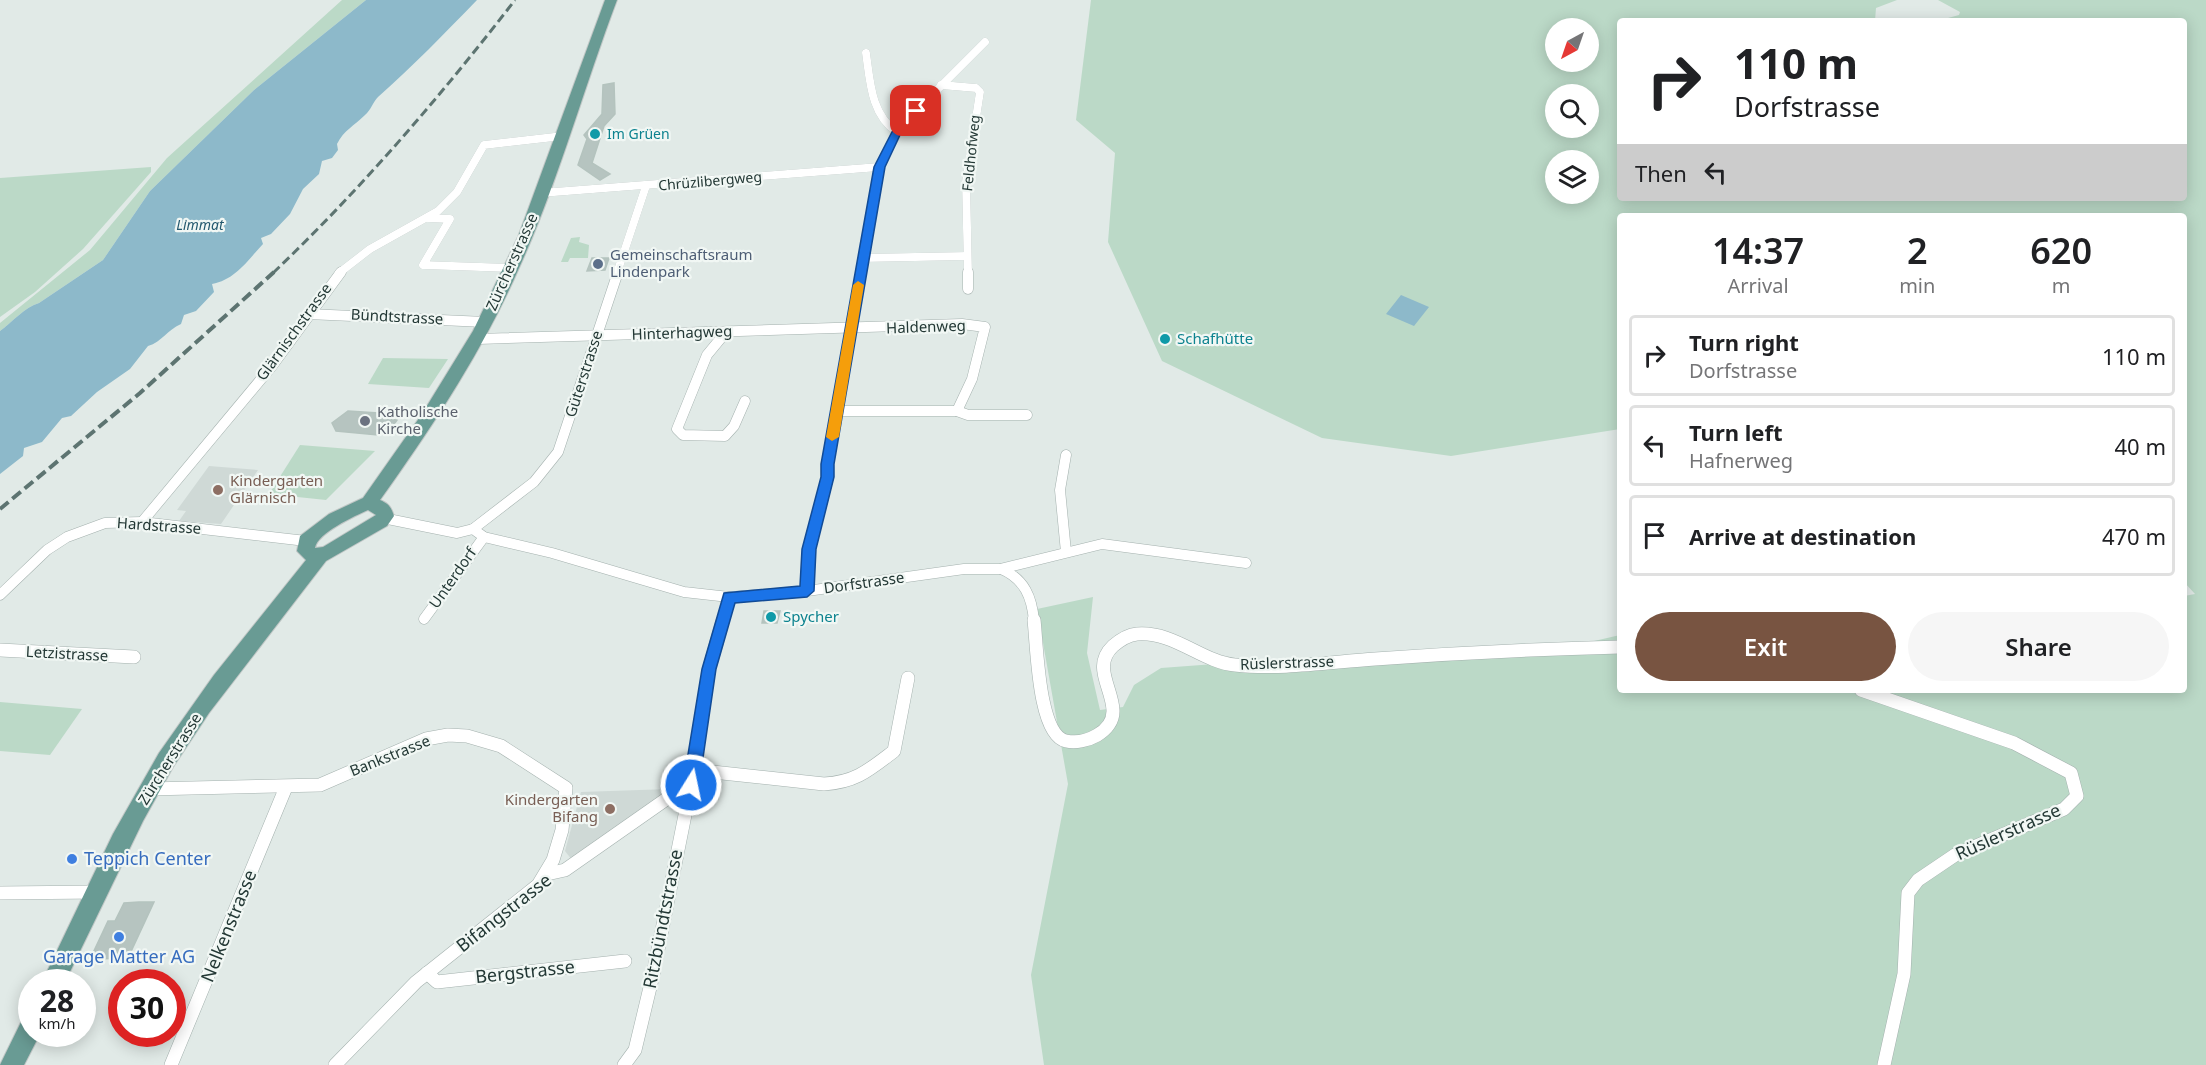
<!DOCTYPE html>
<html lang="en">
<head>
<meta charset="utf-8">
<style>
	body { margin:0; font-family:"Noto Sans",sans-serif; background:#f6f6f6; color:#202124; height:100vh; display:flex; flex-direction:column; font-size:22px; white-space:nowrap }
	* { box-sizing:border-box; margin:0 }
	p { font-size:20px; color:#757577 }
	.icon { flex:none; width:33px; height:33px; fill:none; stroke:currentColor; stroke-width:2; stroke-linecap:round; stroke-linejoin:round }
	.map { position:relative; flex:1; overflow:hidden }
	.drawer { position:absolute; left:1617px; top:213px; width:570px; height:480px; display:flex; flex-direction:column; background:#fff; border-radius:6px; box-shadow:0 3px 15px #0003 }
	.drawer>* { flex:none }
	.hud { position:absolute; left:1617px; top:18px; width:570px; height:183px; border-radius:6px; box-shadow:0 3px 15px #0003; background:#fff; color:#202124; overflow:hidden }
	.needle { width:39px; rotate:220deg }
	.tools { position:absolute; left:1545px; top:18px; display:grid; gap:12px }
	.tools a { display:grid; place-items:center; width:54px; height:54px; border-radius:50%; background:#fff; box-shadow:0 3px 15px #0003; font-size:30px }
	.speed { position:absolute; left:18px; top:969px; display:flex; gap:12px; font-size:30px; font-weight:700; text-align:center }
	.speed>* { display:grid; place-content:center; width:78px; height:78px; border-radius:50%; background:#fff; box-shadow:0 3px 15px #0003; line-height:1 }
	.speed small { font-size:15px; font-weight:400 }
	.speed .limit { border:9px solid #d22; background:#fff; color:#111 }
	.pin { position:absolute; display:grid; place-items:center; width:51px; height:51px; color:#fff; margin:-26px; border-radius:12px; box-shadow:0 3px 9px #0006 }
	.me { position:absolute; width:66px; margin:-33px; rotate:10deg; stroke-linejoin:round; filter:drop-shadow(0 0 4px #0008) }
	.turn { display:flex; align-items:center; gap:21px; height:126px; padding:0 18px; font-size:27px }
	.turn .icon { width:78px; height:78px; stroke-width:2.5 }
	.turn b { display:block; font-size:42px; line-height:51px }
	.then { display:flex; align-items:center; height:57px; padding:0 18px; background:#0003; gap:12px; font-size:22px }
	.eta { display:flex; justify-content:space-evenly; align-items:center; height:102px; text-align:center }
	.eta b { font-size:36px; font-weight:600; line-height:42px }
	.button { display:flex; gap:12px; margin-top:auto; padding:12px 18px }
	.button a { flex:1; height:69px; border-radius:36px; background:#785441; color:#fff; font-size:24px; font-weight:600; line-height:69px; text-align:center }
	.button a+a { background:#f6f6f6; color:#202124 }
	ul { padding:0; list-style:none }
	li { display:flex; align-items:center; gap:18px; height:81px; margin:0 12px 9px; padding:0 6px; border:3px solid #e0e0e0; border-radius:6px }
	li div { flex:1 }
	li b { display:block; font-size:22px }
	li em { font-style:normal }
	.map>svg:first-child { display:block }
	.built { fill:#cfd9d6 }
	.green { fill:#bbd9c7; fill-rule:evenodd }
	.water { fill:#8db9ca }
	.building { fill:#b6c4c0; stroke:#b4c3be; stroke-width:1.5 }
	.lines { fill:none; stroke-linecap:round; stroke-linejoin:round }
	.minor-far2-casing { stroke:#a4b1ae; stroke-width:8 }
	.minor-far1-casing { stroke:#a4b1ae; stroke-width:11 }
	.minor-casing { stroke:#a4b1ae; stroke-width:14 }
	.primary-casing { stroke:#c1c7c6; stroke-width:2 }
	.minor-far2 { stroke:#fff; stroke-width:8 }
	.minor-far1 { stroke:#fff; stroke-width:10 }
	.minor { stroke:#fff; stroke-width:13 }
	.primary { fill:#699b94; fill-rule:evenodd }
	.rail-far1 { stroke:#5d7471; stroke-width:3; stroke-dasharray:9 4.5; stroke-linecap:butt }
	.rail { stroke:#5d7471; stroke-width:4; stroke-dasharray:11 5; stroke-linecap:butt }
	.route { fill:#1a73e8; stroke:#114b97; stroke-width:1.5 }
	.slow { fill:#f59e0b }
	.culture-dot { fill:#0f9aa8; stroke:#f1f7f4; stroke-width:2 }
	.service-dot { fill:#5c6f8a; stroke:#f1f7f4; stroke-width:2 }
	.worship-dot { fill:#6b7280; stroke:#f1f7f4; stroke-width:2 }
	.education-dot { fill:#8d6e63; stroke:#f1f7f4; stroke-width:2 }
	.shop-dot { fill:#3f7fe0; stroke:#f1f7f4; stroke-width:2 }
	.labels { text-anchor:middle; stroke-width:4.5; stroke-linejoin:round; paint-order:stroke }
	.far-culture-label { font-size:14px; fill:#0d838f; stroke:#f1f7f4; text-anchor:start }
	.far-street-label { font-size:14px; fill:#233835; stroke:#f1f7f4 }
	.far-water-label { font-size:14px; font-style:italic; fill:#23586e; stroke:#f1f7f4 }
	.service-label { font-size:15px; fill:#4e5e75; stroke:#f1f7f4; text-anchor:start }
	.street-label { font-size:15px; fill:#233835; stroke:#f1f7f4 }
	.culture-label { font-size:15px; fill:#0d838f; stroke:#f1f7f4; text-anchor:start }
	.worship-label { font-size:15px; fill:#5b616d; stroke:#f1f7f4; text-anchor:start }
	.education-label { font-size:15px; fill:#785e54; stroke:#f1f7f4; text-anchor:start }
	.near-street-label { font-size:18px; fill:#233835; stroke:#f1f7f4 }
	.near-shop-label { font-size:18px; fill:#366cbe; stroke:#f1f7f4; text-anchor:start }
</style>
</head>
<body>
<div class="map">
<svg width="2206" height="1065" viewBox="0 0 2206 1065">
	<rect width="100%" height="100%" fill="#e1eae7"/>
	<g class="built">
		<polygon points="209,466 258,470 221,524 179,521 186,511 177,510"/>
		<polygon points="669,789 624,826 572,860 565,851 581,792"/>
	</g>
	<g class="green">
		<path d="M342,0H366L254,90L150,191L103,260L39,303C25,307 12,322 0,331V323L90,250L167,158Z"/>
		<path d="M1091,0H1897L1876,8L1875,21H1620V198H2184V21H1937L1959,15L1960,12L1938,0H2206V1065H1044L1031,975L1068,784L1037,609L1093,597L1087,653L1100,710L1123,707L1134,685L1161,668L1295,658L1522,649L1534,655L1620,635V690H2184V596L2195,594L2184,582V216H1620V429L1451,456L1322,438L1162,361L1108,242L1115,153L1076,120ZM1556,28H1588V62H1556ZM1556,94H1588V128H1556ZM1556,160H1588V194H1556Z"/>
		<polygon points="151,167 151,172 83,249 35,292 0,317 0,178"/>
		<polygon points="580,237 579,242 589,245 588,258 570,258 568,262 561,262 571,238"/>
		<polygon points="383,358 448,359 429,388 368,384"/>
		<polygon points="300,445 375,451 326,500 269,494"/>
		<polygon points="0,702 82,709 50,755 0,751"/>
	</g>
	<g class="water">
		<path d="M366,0H477C445,33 412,67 378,97C373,102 371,110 365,115C354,126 344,130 337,144L338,150L332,158L322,161L319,174L303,189L290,214L271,234L261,238L263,244C248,260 235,280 212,284L214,292L196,311L184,315L181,324C167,330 162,342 148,346L130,369L97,392L71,416L62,418L42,442L24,448L23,456L0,474V331C12,322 25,307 39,303L103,260L150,191L254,90Z"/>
		<polygon points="1401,295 1429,307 1414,326 1386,314"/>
	</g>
	<g class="building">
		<polygon points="614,83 615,114 604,126 592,163 610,174 600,180 578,165 587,139 584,135 602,114 603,85"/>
		<polygon points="592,258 609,258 605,270 587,271"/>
		<polygon points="348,411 393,414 389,419 397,420 390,430 382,429 378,435 336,431 332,423"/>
		<polygon points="764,611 780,611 777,623 762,623"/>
		<polygon points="139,902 154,902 128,958 97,959 100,954 92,955 108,921 115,921 124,903"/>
	</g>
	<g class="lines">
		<defs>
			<g id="minor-far2">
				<path d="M866,53C870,81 871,115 897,132"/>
				<polyline points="941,85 976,88 980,92 966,182 968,273"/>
				<polyline points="541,193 879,167"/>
				<polyline points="428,218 450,219 423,265 512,268"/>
				<polyline points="863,258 967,256"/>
				<polyline points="339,273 370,249 438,211 457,192 484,145 563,136"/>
				<polyline points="617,273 646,186"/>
				<polyline points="860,273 879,167 903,124 985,42"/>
			</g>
			<g id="minor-far1">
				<polyline points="968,272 968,289"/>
				<polyline points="308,314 485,322"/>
				<polyline points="726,332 707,355 677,429 683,435 725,436 734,426 745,401"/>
				<polyline points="478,339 962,324 985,327 972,379 957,411 837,411"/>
				<polyline points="957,411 968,415 1027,415"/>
				<polyline points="1066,455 1060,490 1066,552"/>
				<polyline points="383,518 457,533 473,529 484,537 552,553 684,592 729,597 807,591 964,569 1000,569 1102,544 1246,563"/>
				<polyline points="142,522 272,366 341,272"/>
				<polyline points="473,529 534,482 558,452 618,272"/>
				<path d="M1001,569C1025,579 1032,598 1034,621"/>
				<polyline points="807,591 809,549 828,477 827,464 861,272"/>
				<polyline points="0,595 47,550 67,537 105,523 142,522 306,541"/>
				<polyline points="424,619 484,537"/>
				<polyline points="722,621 729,597"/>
			</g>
			<g id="minor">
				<path d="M1034,620C1037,645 1038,735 1066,741C1085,745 1114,732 1113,710C1112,687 1092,666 1113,646C1120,640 1127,635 1137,634C1174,631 1202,662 1235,665C1280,670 1330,662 1375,659C1457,653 1538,649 1620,647"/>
				<polyline points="0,650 134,657"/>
				<polyline points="1861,690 2014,743 2071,773 2077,796 2064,809 1955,855 1918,880 1908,893 1904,974 1884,1065"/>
				<path d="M694,770L824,784C856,782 869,770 894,751L908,678"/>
				<polyline points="149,789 320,785 426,739 448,735 467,736 501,746 566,788 562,830 553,860 538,885 416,982 335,1065"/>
				<polyline points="547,874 565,870 685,786 691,785"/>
				<polyline points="0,893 98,892"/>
				<polyline points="427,973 437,982 625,961"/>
				<polyline points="171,1065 286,787"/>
				<polyline points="624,1065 635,1050 653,975 694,770 709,669 723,620"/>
			</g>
			<g id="primary">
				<path d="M605,0H617C583,90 558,183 518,270C482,352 432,427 380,500C389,504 391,507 394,516L387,526L326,561L209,713L173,767L143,821L65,982H42L113,834L159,753L214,675L306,560L297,551L300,536L329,514L363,498L422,414L473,331L518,237ZM368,510L376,515L323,547L315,548C317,533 355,516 368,510Z"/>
				<polygon points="32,1012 32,1034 40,1034 24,1065 0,1065 24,1016"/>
			</g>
		</defs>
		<use href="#minor-far2" class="minor-far2-casing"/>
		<use href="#minor-far1" class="minor-far1-casing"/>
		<use href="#minor" class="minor-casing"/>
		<use href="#primary" class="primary-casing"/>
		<use href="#minor-far2" class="minor-far2"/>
		<use href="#minor-far1" class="minor-far1"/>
		<use href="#minor" class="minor"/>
		<use href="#primary" class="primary"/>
		<path class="rail-far1" d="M273,273C361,189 440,97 515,0"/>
		<polyline class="rail" points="0,509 140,393 274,272"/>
	</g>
	<polygon class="route" points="912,109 921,111 901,133 885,167 834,464 834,477 816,549 814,591 807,597 735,603 716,669 699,785 697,791 691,793 685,791 683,785 702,669 724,593 800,586 802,549 821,477 821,464 874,167 892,132"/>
	<polygon class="slow" points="858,281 864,285 839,437 832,441 826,437 853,285"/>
	<g class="culture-dot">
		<circle cx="595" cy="134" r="6"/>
		<circle cx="1165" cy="339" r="6"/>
		<circle cx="771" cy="617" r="6"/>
	</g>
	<circle class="service-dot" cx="598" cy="264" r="6"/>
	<circle class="worship-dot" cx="365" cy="421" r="6"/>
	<g class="education-dot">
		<circle cx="218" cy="490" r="6"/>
		<circle cx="610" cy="809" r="6"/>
	</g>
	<g class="shop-dot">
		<circle cx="72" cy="859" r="6"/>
		<circle cx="119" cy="937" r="6"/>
	</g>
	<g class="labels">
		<g class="far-culture-label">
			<text x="607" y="139">Im Grüen</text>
		</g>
		<g class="far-street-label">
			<text transform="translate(971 153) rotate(-84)" y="5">Feldhofweg</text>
			<text transform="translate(710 181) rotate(-5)" y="5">Chrüzlibergweg</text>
		</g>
		<g class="far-water-label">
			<text x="200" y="230">Limmat</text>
		</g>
		<g class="service-label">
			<text x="610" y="260">Gemeinschaftsraum<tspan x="610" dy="17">Lindenpark</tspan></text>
		</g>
		<g class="street-label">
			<text transform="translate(512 262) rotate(-66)" y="5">Zürcherstrasse</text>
			<text transform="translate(397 317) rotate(3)" y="5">Bündtstrasse</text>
			<text transform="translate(926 327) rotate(-2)" y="5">Haldenweg</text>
			<text transform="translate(294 332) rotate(-54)" y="5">Glärnischstrasse</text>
			<text transform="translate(682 333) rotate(-2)" y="5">Hinterhagweg</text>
			<text transform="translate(584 374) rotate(-72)" y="5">Güterstrasse</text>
			<text transform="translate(159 526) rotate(4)" y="5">Hardstrasse</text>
			<text transform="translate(453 578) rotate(-55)" y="5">Unterdorf</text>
			<text transform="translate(864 583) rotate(-8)" y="5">Dorfstrasse</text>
			<text transform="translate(67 654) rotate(3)" y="5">Letzistrasse</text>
			<text transform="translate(1287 663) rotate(-2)" y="5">Rüslerstrasse</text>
			<text transform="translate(390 756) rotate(-22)" y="5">Bankstrasse</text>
			<text transform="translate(170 759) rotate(-58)" y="5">Zürcherstrasse</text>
		</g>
		<g class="culture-label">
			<text x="1177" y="344">Schafhütte</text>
			<text x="783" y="622">Spycher</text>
		</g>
		<g class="worship-label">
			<text x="377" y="417">Katholische<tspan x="377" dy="17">Kirche</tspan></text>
		</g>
		<g class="education-label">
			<text x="230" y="486">Kindergarten<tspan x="230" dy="17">Glärnisch</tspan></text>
			<text x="598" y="805" text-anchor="end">Kindergarten<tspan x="598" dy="17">Bifang</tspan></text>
		</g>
		<g class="near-street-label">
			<text transform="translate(2008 832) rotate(-24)" y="6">Rüslerstrasse</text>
			<text transform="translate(504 913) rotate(-38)" y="6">Bifangstrasse</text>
			<text transform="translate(663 919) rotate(-79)" y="6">Ritzbündtstrasse</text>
			<text transform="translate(229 926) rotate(-68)" y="6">Nelkenstrasse</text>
			<text transform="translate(525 972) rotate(-6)" y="6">Bergstrasse</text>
		</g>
		<g class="near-shop-label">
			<text x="84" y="865">Teppich Center</text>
			<text x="119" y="963" text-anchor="middle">Garage Matter AG</text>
		</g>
	</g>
</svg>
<div class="tools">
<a><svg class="needle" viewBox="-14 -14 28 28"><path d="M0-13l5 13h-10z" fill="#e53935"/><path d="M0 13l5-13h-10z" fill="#757577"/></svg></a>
<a><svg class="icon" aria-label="search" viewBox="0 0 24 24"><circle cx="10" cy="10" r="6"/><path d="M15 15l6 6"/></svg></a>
<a><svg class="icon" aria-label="layers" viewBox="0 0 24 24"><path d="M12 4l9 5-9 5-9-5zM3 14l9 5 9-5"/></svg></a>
</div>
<div class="speed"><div>28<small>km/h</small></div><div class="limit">30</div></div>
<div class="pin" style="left:916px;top:111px;background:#d93025"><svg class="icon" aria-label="arrive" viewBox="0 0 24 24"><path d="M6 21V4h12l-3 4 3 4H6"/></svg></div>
<svg class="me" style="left:691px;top:785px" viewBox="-20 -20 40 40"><circle r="17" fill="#1a73e8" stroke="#fff" stroke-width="3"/><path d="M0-11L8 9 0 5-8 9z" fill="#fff"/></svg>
<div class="hud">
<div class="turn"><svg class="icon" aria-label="right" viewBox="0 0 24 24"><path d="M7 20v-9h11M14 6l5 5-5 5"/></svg><div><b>110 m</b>Dorfstrasse</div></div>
<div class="then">Then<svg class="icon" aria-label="left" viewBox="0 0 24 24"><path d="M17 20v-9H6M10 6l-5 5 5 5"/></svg></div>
</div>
<section class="drawer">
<div class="eta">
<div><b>14:37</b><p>Arrival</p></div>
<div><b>2</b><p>min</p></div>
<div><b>620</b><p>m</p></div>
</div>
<ul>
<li><svg class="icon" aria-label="right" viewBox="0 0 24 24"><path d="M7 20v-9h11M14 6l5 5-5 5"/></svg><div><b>Turn right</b><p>Dorfstrasse</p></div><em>110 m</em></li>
<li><svg class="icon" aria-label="left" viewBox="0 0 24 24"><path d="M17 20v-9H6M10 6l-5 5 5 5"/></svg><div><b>Turn left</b><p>Hafnerweg</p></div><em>40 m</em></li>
<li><svg class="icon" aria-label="arrive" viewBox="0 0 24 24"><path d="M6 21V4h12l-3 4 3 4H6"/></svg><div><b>Arrive at destination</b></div><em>470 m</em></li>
</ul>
<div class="button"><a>Exit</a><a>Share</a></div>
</section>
</div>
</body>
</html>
